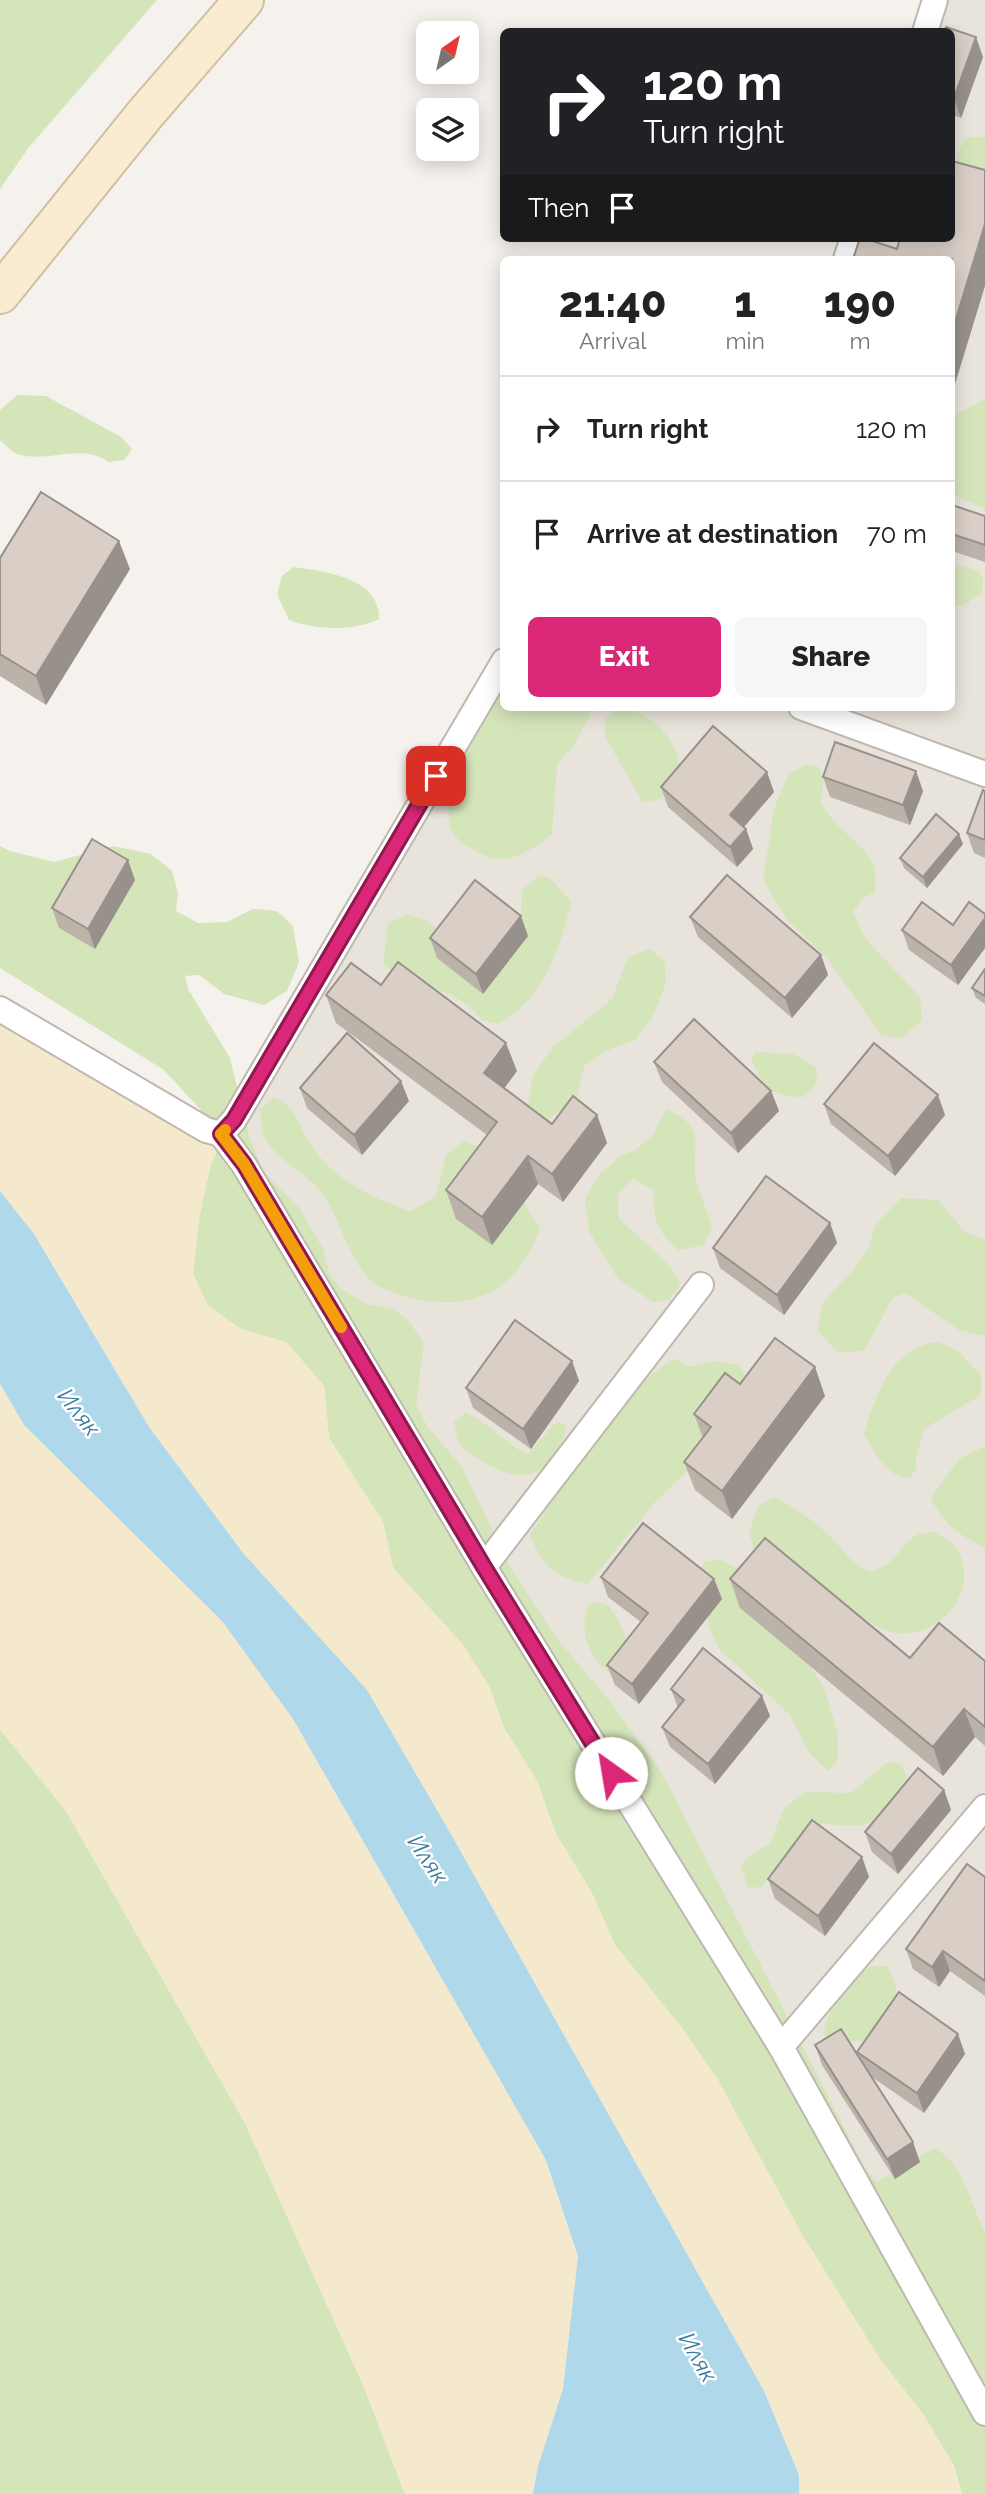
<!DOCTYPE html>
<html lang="en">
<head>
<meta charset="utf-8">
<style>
	body { margin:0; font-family:Raleway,sans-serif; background:#f6f6f6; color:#222; height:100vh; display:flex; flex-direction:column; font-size:26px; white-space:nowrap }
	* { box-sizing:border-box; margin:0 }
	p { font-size:23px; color:#767676 }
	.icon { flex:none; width:38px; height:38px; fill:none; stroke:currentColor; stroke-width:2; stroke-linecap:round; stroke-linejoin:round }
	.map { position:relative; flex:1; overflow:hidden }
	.panel { position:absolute; left:500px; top:256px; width:455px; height:455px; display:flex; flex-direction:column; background:#fff; border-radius:10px; box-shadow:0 4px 18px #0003 }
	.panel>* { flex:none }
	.top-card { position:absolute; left:500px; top:28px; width:455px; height:214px; border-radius:10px; box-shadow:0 4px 18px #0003; background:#202124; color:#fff; overflow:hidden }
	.needle { width:46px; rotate:34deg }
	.tools { position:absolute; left:416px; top:21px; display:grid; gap:14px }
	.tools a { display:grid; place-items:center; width:63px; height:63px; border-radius:10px; background:#fff; box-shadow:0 4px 18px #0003; font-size:35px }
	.pin { position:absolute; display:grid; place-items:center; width:60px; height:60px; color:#fff; margin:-30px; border-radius:14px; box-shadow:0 4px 10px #0006 }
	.me { position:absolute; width:77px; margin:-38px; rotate:328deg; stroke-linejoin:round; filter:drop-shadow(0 0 5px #0008) }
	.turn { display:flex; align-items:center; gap:24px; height:147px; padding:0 28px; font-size:32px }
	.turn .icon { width:91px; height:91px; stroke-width:2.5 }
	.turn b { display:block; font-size:49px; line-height:60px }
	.then { display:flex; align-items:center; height:66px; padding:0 28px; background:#0003; gap:14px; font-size:26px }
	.eta { display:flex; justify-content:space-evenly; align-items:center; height:119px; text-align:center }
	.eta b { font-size:42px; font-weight:800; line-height:49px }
	.cta { display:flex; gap:14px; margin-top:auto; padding:14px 28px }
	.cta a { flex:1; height:80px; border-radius:10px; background:#db2777; color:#fff; font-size:28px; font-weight:800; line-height:80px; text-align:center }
	.cta a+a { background:#f6f6f6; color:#222 }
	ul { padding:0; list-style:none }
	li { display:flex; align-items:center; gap:21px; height:105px; padding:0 28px; border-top:2px solid #e0e0e0 }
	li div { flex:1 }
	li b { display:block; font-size:26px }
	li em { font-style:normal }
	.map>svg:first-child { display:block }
	.residential { fill:#e8e3db }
	.green { fill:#d5e5ba }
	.sand { fill:#f4e8cd }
	.water { fill:#afd8eb }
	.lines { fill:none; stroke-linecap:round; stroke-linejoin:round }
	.lane-casing { stroke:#c0b8b0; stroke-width:28 }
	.secondary-casing { stroke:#d0bfa0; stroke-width:42 }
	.lane { stroke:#fff; stroke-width:24 }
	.secondary { stroke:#faecd1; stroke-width:38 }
	.wall { fill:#bbb2aa }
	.shaded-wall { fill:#98918b }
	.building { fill:#d9cfc6; stroke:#98918b; stroke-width:2 }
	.route-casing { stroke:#8e194d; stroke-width:18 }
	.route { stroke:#db2777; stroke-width:12 }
	.slow { stroke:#f59e0b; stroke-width:12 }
	.labels { text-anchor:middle; stroke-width:5; stroke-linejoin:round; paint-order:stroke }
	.water-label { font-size:23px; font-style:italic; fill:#387c9c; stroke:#fff }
</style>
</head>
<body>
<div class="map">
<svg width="985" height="2494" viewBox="0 0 985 2494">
	<rect width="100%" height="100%" fill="#f5f2ed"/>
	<polygon class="residential" points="942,0 985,0 985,2413 221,1143 504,656 504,707 952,707 952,259 849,259 856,238 952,238 952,32 931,31"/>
	<g class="green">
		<polygon points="0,0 157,0 29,147 0,189"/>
		<polygon points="967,137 985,137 985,202 960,170 956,155"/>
		<path d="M17,395L46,396L121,437L132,449L124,460L109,462C79,442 49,464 17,454C11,452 5,444 0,440V410Z"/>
		<polygon points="985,399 985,507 982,508 952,494 952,417"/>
		<polygon points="952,563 978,571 983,578 982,593 964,605 952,606"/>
		<path d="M293,567C325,571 380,578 379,619C352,632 316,630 289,620L277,594L282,576Z"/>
		<path d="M504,683V707H594L574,745L557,765L552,834C532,850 506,869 480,853C473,849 464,845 458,839C424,806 490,717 504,683Z"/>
		<path d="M621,707C678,717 707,798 643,802L605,737V719Z"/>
		<path d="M806,764L819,767L824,781L820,800C833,829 860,838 873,864C877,871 875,883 875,892L863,898L853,912L865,938L920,997L922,1020L901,1039L881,1035L827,958L788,921L763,880L774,809L788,775Z"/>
		<path d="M0,846L10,851L54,862L114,846L151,854L172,871L178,893L176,911L198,923L227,922L253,909L277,911L293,926L299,962L287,991L264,1005L224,994L199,975L185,976L188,989L230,1058L249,1135L262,1170L299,1208L323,1249L329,1273L341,1289L366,1304L392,1308L409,1321L424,1344L416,1405L427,1426L462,1467L510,1567L555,1636L608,1699L662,1773L865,2168L877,2182L934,2148C965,2163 969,2203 985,2232V2494H962L954,2466L923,2414L880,2359L801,2233L718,2080L682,2028L615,1945L591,1891L556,1834L537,1781L504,1728L489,1686L393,1568L383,1522L329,1438L324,1386L286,1342L241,1329L208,1306L193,1274L199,1219L210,1167L209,1119L164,1070L0,968Z"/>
		<path d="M539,876L549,877L571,902C560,949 544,999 498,1024L482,1020C453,982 417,994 383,964L388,923L407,915L425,920L440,930L521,919L522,890Z"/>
		<polygon points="650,949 665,962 666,983 652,1018 635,1040 608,1050 585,1065 576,1099 548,1120 528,1105 533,1075 553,1047 612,999 628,957"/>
		<path d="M756,1052L793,1054L816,1067L817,1083L804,1097C771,1096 763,1088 751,1058Z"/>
		<path d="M274,1097C299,1108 298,1127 312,1147C336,1180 372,1199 411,1211L436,1196L446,1155L463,1141L490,1151L540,1228C519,1289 474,1313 412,1298C400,1296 377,1288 369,1279C345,1252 339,1214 320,1191C307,1174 270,1154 264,1136C261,1128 261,1118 260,1110Z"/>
		<path d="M666,1109C710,1129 690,1142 696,1180C699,1195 708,1211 712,1227L704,1245L679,1250C656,1231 653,1219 654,1190L633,1179L618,1194V1217C640,1240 665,1256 681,1283L670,1299L653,1302L618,1279L589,1231L585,1200L597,1177L620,1156L634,1151L653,1135Z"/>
		<polygon points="901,1198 938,1200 966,1233 985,1239 985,1336 959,1330 905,1293 892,1299 864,1351 838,1352 817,1330 823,1302 853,1270 869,1247 875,1226"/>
		<path d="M939,1342L959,1352L981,1375V1395L924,1429L916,1458L917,1469L909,1478C884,1475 876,1454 864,1435C875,1395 893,1345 939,1342Z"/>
		<path d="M675,1359L691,1367L713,1361L739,1365L748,1380L694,1465L656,1501L588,1584C556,1578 541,1565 530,1534C561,1491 631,1377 675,1359Z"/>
		<path d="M465,1413C490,1421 505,1445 528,1454L553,1425L560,1422L567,1427C547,1495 502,1481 459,1444L454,1422Z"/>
		<path d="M985,1446V1547C961,1538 941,1521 931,1498L959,1459Z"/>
		<path d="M774,1497C796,1508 815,1521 833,1539C848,1555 847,1560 869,1572C899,1565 897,1545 917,1535C921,1533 929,1533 934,1532C940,1536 951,1541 956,1547C985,1593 931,1649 883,1629C869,1624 855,1610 842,1602C814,1584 784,1567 754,1551L749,1533L759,1505Z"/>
		<polygon points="720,1559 755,1579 824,1688 838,1734 838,1760 828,1771 809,1752 790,1715 720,1650 709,1628 700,1570 705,1562"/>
		<path d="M597,1602L608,1605C624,1626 640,1658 608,1672C587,1654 579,1631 588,1604Z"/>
		<polygon points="0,1729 66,1811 245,2123 364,2387 405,2494 0,2494"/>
		<path d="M889,1761L902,1765L911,1786C877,1822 874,1831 823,1823L802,1836L762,1887L748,1888L741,1865L750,1855L770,1844L784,1808L806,1792L851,1793Z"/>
		<path d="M871,1966H887L896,1986L897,2004L866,2039L834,2045L823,2034C829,2006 848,1981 871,1966Z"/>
	</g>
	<g class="sand">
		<polygon points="0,1009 221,1143 210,1167 199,1219 193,1274 208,1306 241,1329 286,1342 324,1386 329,1438 383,1522 393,1568 462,1643 489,1686 504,1728 537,1781 556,1834 591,1891 615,1945 682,2028 718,2080 801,2233 880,2359 923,2414 954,2467 962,2494 799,2494 799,2475 764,2391 452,1836 149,1427 34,1234 0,1191"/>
		<polygon points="0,1384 24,1425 222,1621 293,1719 546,2160 578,2256 563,2389 538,2466 533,2494 405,2494 364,2387 245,2123 66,1811 0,1729"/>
	</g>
	<polygon class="water" points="0,1191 34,1234 149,1427 243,1553 367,1690 452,1836 764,2391 799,2475 799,2494 533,2494 538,2466 563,2389 578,2256 546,2160 293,1719 222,1621 24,1425 0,1384"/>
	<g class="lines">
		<defs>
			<g id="lane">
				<polyline points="925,32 935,0"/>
				<polyline points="846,259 853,238"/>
				<polyline points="801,707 985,774"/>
				<polyline points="0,1009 206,1130 221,1134 234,1120 504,661"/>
				<polyline points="221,1134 244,1165 484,1567 781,2047"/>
				<polyline points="484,1567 701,1285"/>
				<polyline points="985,1807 781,2047 985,2413"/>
			</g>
			<polyline id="secondary" points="0,294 146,113 244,0"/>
		</defs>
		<use href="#lane" class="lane-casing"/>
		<use href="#secondary" class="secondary-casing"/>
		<use href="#lane" class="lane"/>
		<use href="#secondary" class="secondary"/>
	</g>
	<g class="wall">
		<polygon points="952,32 983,57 961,118 952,115"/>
		<polygon points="952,505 985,516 985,562 952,551"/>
		<polygon points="0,558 130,569 46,705 0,676"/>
		<polygon points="823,777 923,791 910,825 830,797"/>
		<polygon points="661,787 774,792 744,827 746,829 753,849 737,867 668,807"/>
		<polygon points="985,791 985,858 974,853 967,833"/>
		<polygon points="963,844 927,888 904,868 900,858"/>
		<polygon points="135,880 95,949 59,928 52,908"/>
		<polygon points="985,914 985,948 958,985 909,950 902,930 953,925"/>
		<polygon points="690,917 821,955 828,975 792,1018 698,937"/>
		<polygon points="528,936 483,994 437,958 430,938"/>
		<polygon points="985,969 985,1004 976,998 972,988"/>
		<polygon points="381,985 517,1071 504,1088 552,1124 597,1115 607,1143 563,1202 538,1184 492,1245 456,1219 446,1190 487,1135 336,1023 326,995"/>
		<polygon points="654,1062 771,1091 779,1111 738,1153 662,1082"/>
		<polygon points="300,1088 409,1101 362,1155 307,1108"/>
		<polygon points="824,1104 945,1115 895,1176 831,1124"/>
		<polygon points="830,1223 837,1243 784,1315 720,1268 713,1248"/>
		<polygon points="572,1361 579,1381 531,1449 473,1408 466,1388"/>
		<polygon points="740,1384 825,1396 732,1519 695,1490 684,1462 703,1438 694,1414"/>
		<polygon points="601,1577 714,1579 722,1599 639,1704 615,1685 607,1665 641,1622 608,1597"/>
		<polygon points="730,1579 910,1658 985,1661 985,1746 975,1737 943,1776 740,1608"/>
		<polygon points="671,1689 762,1696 770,1716 715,1784 670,1747 662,1727 678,1708"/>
		<polygon points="944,1790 951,1810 898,1874 872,1852 865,1832"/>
		<polygon points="862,1857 869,1877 825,1936 775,1899 768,1879"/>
		<polygon points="985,1877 985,1996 950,1971 939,1987 913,1969 906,1949"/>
		<polygon points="815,2045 859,2057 857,2052 965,2054 924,2113 872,2077 920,2162 895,2179 822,2065"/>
	</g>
	<g class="shaded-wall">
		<polygon points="976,37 983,57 961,118 954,98"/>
		<polygon points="985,224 985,286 952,394 952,332"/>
		<polygon points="119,541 130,569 46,705 36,676"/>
		<polygon points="916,771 923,791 910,825 903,805"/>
		<polygon points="767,772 774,792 737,835 730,815"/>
		<polygon points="746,829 753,849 737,867 730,847"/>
		<polygon points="959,834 963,844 927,888 923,877"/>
		<polygon points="128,860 135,880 95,949 88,929"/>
		<polygon points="521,916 528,936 483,994 476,974"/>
		<polygon points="985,918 985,948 958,985 951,965"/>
		<polygon points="821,955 828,975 792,1018 785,998"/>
		<polygon points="506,1043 517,1071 494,1102 484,1073"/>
		<polygon points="401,1081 409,1101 362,1155 354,1135"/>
		<polygon points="771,1091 779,1111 738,1153 731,1133"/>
		<polygon points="938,1095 945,1115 895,1176 888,1156"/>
		<polygon points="597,1115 607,1143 563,1202 552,1174"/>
		<polygon points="528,1156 538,1184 492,1245 482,1217"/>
		<polygon points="830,1223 837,1243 784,1315 777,1295"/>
		<polygon points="572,1361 579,1381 531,1449 523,1429"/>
		<polygon points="815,1367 825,1396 732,1519 722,1491"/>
		<polygon points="714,1579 722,1599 639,1704 632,1684"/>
		<polygon points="762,1696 770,1716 715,1784 708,1764"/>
		<polygon points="964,1709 975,1737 943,1776 933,1747"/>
		<polygon points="944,1790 951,1810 898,1874 891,1854"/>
		<polygon points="862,1857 869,1877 825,1936 818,1916"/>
		<polygon points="943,1951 950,1971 939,1987 932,1967"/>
		<polygon points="958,2034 965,2054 924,2113 917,2093"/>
		<polygon points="913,2142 920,2162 895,2179 887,2159"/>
	</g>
	<g class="building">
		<polygon points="946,27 976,37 954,98 952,97 952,32 945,32"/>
		<polygon points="952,161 985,170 985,224 952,332 952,259 853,259 860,238 863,238 897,249 900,238 952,238"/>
		<polygon points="41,492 119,541 36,676 0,654 0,558"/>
		<polygon points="952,505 985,516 985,545 952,534"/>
		<polygon points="713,726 767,772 730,815 746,829 730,847 661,787"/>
		<polygon points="835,742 916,771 903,805 823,777"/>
		<polygon points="983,790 985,791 985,840 967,833"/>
		<polygon points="936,814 959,834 923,877 900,858"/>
		<polygon points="92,839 128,860 88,929 52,908"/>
		<polygon points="727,875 821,955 785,998 690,917"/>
		<polygon points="475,880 521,916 476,974 430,938"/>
		<polygon points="922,902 953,925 969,902 985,914 985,918 951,965 902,930"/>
		<polygon points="398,962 506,1043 484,1073 552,1124 573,1096 597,1115 552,1174 528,1156 482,1217 446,1190 497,1122 326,995 351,963 381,985"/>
		<polygon points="985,969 985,996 972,988"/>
		<polygon points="694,1019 771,1091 731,1133 654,1062"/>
		<polygon points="347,1033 401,1081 354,1135 300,1088"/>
		<polygon points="874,1043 938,1095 888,1156 824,1104"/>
		<polygon points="766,1176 830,1223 777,1295 713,1248"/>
		<polygon points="515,1320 572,1361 523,1429 466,1388"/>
		<polygon points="775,1338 815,1367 722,1491 684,1462 711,1427 694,1414 725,1373 740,1384"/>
		<polygon points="643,1523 714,1579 632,1684 607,1665 648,1613 601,1577"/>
		<polygon points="765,1538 910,1658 939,1623 985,1661 985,1727 964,1709 933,1747 730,1579"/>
		<polygon points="703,1648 762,1696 708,1764 662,1727 684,1700 671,1689"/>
		<polygon points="918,1768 944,1790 891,1854 865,1832"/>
		<polygon points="812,1820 862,1857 818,1916 768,1879"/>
		<polygon points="967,1864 985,1877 985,1981 943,1951 932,1967 906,1949"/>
		<polygon points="899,1992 958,2034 917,2093 857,2052"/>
		<polygon points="841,2029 913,2142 887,2159 815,2045"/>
	</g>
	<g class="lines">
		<defs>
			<polyline id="route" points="436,776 234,1120 221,1134 244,1164 484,1567 611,1773"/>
		</defs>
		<use href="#route" class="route-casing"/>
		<use href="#route" class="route"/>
		<polyline class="slow" points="225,1130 221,1134 244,1164 341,1327"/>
	</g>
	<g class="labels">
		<g class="water-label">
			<text transform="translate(79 1412) rotate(52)" y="8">Иляк</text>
			<text transform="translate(428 1859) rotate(56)" y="8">Иляк</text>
			<text transform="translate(698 2357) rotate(60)" y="8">Иляк</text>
		</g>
	</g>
</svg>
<div class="tools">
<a><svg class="needle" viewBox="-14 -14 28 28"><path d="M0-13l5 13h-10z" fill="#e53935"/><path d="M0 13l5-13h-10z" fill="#767676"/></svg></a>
<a><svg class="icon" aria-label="layers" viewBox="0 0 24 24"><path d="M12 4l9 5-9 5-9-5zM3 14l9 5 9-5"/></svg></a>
</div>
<div class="pin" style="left:436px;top:776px;background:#d93025"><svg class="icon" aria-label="arrive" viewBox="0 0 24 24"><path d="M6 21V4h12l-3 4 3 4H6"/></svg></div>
<svg class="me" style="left:611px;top:1773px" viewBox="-20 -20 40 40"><circle r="19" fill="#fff"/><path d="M0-13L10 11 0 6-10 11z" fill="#db2777"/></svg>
<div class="top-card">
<div class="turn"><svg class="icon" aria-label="right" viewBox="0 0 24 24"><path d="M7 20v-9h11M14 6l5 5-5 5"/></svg><div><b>120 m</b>Turn right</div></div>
<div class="then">Then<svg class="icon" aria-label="arrive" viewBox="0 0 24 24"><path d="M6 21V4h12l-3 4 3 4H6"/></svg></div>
</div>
<section class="panel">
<div class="eta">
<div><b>21:40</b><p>Arrival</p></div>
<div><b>1</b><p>min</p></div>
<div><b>190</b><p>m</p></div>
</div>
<ul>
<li><svg class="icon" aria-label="right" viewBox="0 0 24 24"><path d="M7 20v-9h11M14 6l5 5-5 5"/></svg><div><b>Turn right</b></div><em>120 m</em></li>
<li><svg class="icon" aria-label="arrive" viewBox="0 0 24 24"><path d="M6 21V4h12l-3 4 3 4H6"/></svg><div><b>Arrive at destination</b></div><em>70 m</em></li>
</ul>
<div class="cta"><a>Exit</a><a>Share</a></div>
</section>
</div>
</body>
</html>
